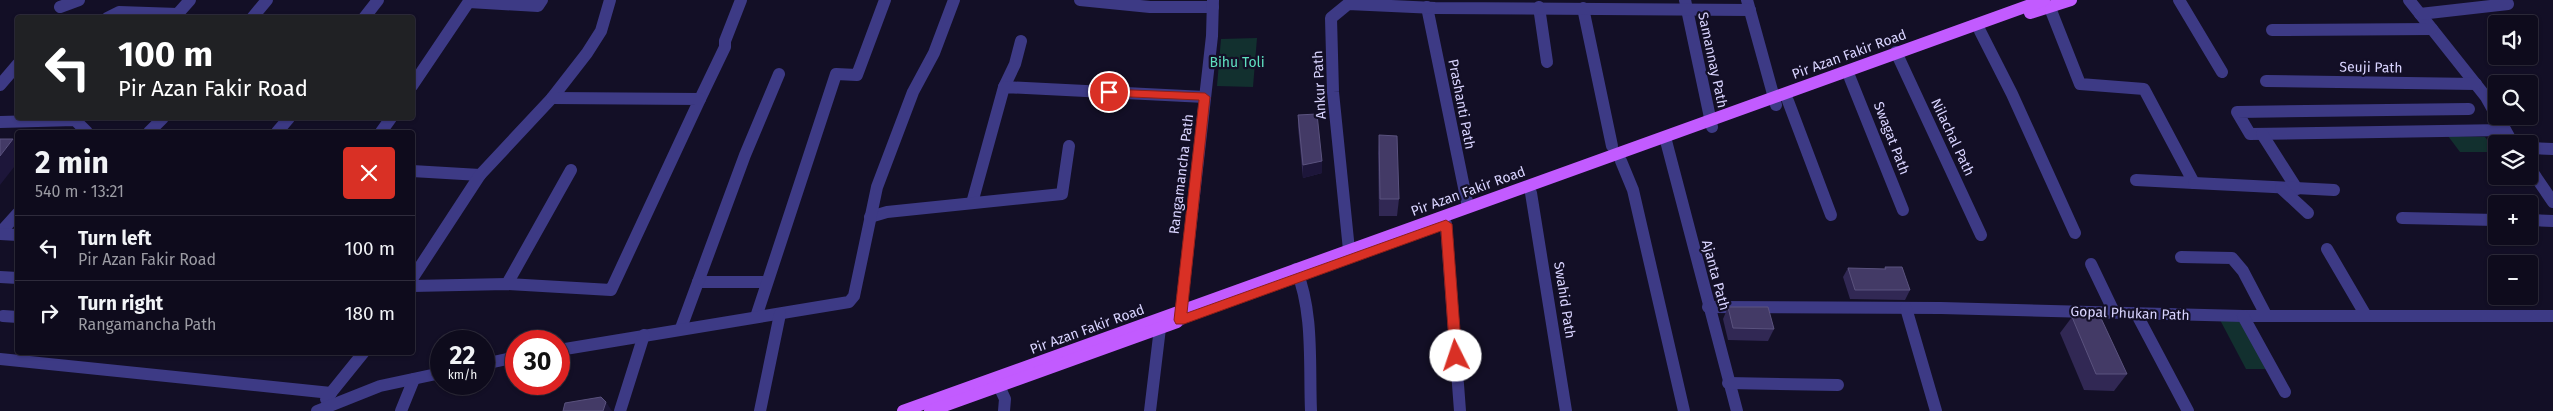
<!DOCTYPE html>
<html lang="en">
<head>
<meta charset="utf-8">
<style>
	body { margin:0; font-family:"Fira Sans",sans-serif; background:#171425; color:#f1f3f6; height:100vh; display:flex; flex-direction:column; font-size:19px; white-space:nowrap }
	* { box-sizing:border-box; margin:0 }
	p { font-size:16px; color:#9b9ba3 }
	.icon { flex:none; width:28px; height:28px; fill:none; stroke:currentColor; stroke-width:2; stroke-linecap:round; stroke-linejoin:round }
	.map { position:relative; flex:1; overflow:hidden }
	.side { position:absolute; left:15px; top:130px; width:400px; height:225px; display:flex; flex-direction:column; background:#0e0b1c; border-radius:5px; box-shadow:0 1px 4px #0004,0 0 0 1px #2e2b3b }
	.side>* { flex:none }
	.top-card { position:absolute; left:15px; top:15px; width:400px; height:105px; border-radius:5px; box-shadow:0 1px 4px #0004,0 0 0 1px #2e2b3b; background:#202124; color:#fff; overflow:hidden }
	.fabs { position:absolute; left:2488px; top:15px; display:grid; gap:10px }
	.fabs a { display:grid; place-items:center; width:50px; height:50px; border-radius:5px; background:#0e0b1c; box-shadow:0 1px 4px #0004,0 0 0 1px #2e2b3b; font-size:25px }
	.speed { position:absolute; left:430px; top:330px; display:flex; gap:10px; font-size:25px; font-weight:700; text-align:center }
	.speed>* { display:grid; place-content:center; width:65px; height:65px; border-radius:50%; background:#0e0b1c; box-shadow:0 1px 4px #0004,0 0 0 1px #2e2b3b; line-height:1 }
	.speed small { font-size:12px; font-weight:400 }
	.speed .limit { border:8px solid #d22; background:#fff; color:#111 }
	.pin { position:absolute; display:grid; place-items:center; width:42px; height:42px; color:#fff; margin:-21px; border:2px solid #fff; border-radius:50%; box-shadow:0 1px 5px #0007 }
	.me { position:absolute; width:55px; margin:-28px; rotate:356deg; stroke-linejoin:round; filter:drop-shadow(0 0 4px #0008) }
	.turn { display:flex; align-items:center; gap:18px; height:105px; padding:0 20px; font-size:22px }
	.turn .icon { width:65px; height:65px; stroke-width:2.5 }
	.turn b { display:block; font-size:35px; line-height:42px }
	.round { display:grid; place-items:center; flex:none; width:52px; height:52px; border-radius:5px; background:#171425 }
	.summary { display:flex; align-items:center; justify-content:space-between; height:85px; padding:0 20px }
	h1 { font-size:30px; font-weight:700; line-height:38px }
	ul { padding:0; list-style:none }
	li { display:flex; align-items:center; gap:15px; height:65px; padding:0 20px; border-top:1px solid #2e2b3b }
	li div { flex:1 }
	li b { display:block; font-size:19px }
	li em { font-style:normal }
	.map>svg:first-child { display:block }
	.green { fill:#12302f }
	.lines { fill:none; stroke-linecap:round; stroke-linejoin:round }
	.minor { stroke:#3d3a85; stroke-width:12 }
	.major { stroke:#c25bff; stroke-width:12 }
	.wall { fill:#312854 }
	.shaded-wall { fill:#1d163a }
	.building { fill:#433a66; stroke:#5a527e }
	.route { fill:#d93025; stroke:#8d1f18 }
	.labels { text-anchor:middle; stroke-width:4.5; stroke-linejoin:round; paint-order:stroke }
	.street-label { font-size:14px; fill:#d9d4ff; stroke:#130f26 }
	.park-label { font-size:14px; fill:#5fe0c0; stroke:#130f26 }
</style>
</head>
<body>
<div class="map">
<svg width="2553" height="411" viewBox="0 0 2553 411">
	<rect width="100%" height="100%" fill="#130f26"/>
	<g class="green">
		<polygon points="1257,38 1253,87 1217,86 1221,39"/>
		<polygon points="2448,136 2485,137 2496,152 2460,152"/>
		<polygon points="2219,318 2241,318 2270,369 2246,369"/>
	</g>
	<g class="lines">
		<g class="minor">
			<polyline points="1080,0 1150,7 1213,7"/>
			<polyline points="1685,0 1712,127"/>
			<polyline points="1747,0 1776,105"/>
			<polyline points="2179,0 2222,72"/>
			<polyline points="2409,0 2486,97 2496,115"/>
			<polyline points="469,2 538,6 542,0"/>
			<polyline points="60,7 79,0"/>
			<polyline points="1427,7 1468,207"/>
			<polyline points="1539,7 1547,62"/>
			<polyline points="1583,8 1612,146"/>
			<polyline points="2050,8 2080,84 2144,89 2194,183 2136,180"/>
			<polyline points="2420,14 2508,4"/>
			<polyline points="107,18 119,12 178,14"/>
			<polyline points="174,18 190,0"/>
			<polyline points="252,18 267,0"/>
			<polyline points="364,18 378,0"/>
			<polyline points="2272,30 2432,29"/>
			<polyline points="1980,31 2012,94 2075,233"/>
			<polyline points="1896,52 1981,235"/>
			<polyline points="1850,78 1903,210"/>
			<polyline points="2266,81 2476,84"/>
			<polyline points="0,85 18,64"/>
			<polyline points="412,86 470,0"/>
			<polyline points="1004,87 1015,64 1021,41"/>
			<polyline points="700,99 725,47 725,41 741,0"/>
			<polyline points="1788,101 1831,215"/>
			<polyline points="2469,109 2237,112 2250,134 2505,130"/>
			<polyline points="0,122 75,120 87,132"/>
			<polyline points="2502,124 2513,144"/>
			<polyline points="149,132 163,118"/>
			<polyline points="277,132 289,118"/>
			<polyline points="381,132 391,118"/>
			<polyline points="2262,134 2297,189"/>
			<polyline points="1665,137 1737,411"/>
			<polyline points="2529,148 2553,149"/>
			<polyline points="1621,161 1633,190 1684,411"/>
			<polyline points="2529,167 2553,202"/>
			<polyline points="412,171 480,175"/>
			<polyline points="2194,183 2334,190"/>
			<polyline points="2281,188 2308,213"/>
			<polyline points="1531,193 1566,411"/>
			<polyline points="972,203 1004,87 1205,97"/>
			<polyline points="870,217 887,212 1062,194 1069,146"/>
			<polyline points="2402,218 2496,220"/>
			<polyline points="2529,220 2553,221"/>
			<polyline points="1446,224 1460,411"/>
			<polyline points="0,233 18,213"/>
			<polyline points="0,234 18,235"/>
			<polyline points="2327,249 2365,314"/>
			<polyline points="1349,250 1333,92 1331,18 1348,4 1435,8 1750,10"/>
			<polyline points="2181,257 2232,258 2243,271 2266,315"/>
			<polyline points="2091,264 2114,312"/>
			<path d="M1296,269C1314,313 1309,364 1311,411"/>
			<polyline points="0,277 18,278"/>
			<polyline points="412,279 480,175 552,98 587,53 601,31 610,0"/>
			<polyline points="698,282 767,282"/>
			<polyline points="507,284 571,170"/>
			<polyline points="412,286 507,284 611,290 700,99 552,98"/>
			<polyline points="1708,307 1941,308 2243,316 2553,316"/>
			<polyline points="1906,308 1936,411"/>
			<polyline points="2136,313 2188,411"/>
			<polyline points="3,316 18,317"/>
			<polyline points="2243,316 2285,392"/>
			<polyline points="756,317 836,74 857,75 885,0"/>
			<polyline points="1180,320 1212,36 1213,0"/>
			<polyline points="681,328 745,155 779,74"/>
			<polyline points="559,350 849,302 854,296 877,187 913,92 934,53 954,0"/>
			<polyline points="0,359 331,393"/>
			<polyline points="484,364 516,357"/>
			<polyline points="1728,383 1838,385"/>
			<polyline points="999,386 1005,399 1004,411"/>
			<polyline points="326,399 364,352"/>
			<polyline points="317,411 380,386 441,373"/>
			<polyline points="401,411 414,379"/>
			<polyline points="620,411 644,335"/>
			<polyline points="760,411 780,314"/>
			<polyline points="1150,411 1160,328"/>
		</g>
		<g class="major">
			<polyline points="2030,13 2071,0"/>
			<polyline points="903,411 2044,0"/>
			<polyline points="930,411 1177,322"/>
		</g>
	</g>
	<g class="wall">
		<polygon points="1298,115 1322,161 1322,173 1303,178 1298,127"/>
		<polygon points="1379,135 1399,199 1397,216 1379,216 1378,153"/>
		<polygon points="1885,267 1910,290 1905,300 1850,299 1843,277 1848,268 1884,269"/>
		<polygon points="1728,307 1774,329 1768,341 1728,340 1723,319"/>
		<polygon points="2072,317 2127,374 2114,391 2084,390 2060,333"/>
	</g>
	<g class="shaded-wall">
		<polygon points="13,139 18,143 18,162 0,185 0,156"/>
		<polygon points="1322,161 1322,173 1303,178 1303,165"/>
		<polygon points="606,402 612,411 603,411"/>
	</g>
	<g class="building">
		<polygon points="1317,114 1322,161 1303,165 1298,115"/>
		<polygon points="1379,135 1397,136 1399,199 1380,199"/>
		<polygon points="0,139 13,139 0,156"/>
		<polygon points="1885,267 1902,267 1910,290 1855,290 1848,268 1886,269"/>
		<polygon points="1728,307 1768,307 1774,329 1733,328"/>
		<polygon points="2100,316 2127,374 2096,374 2072,317"/>
		<polygon points="601,397 606,402 603,411 563,411 565,403"/>
	</g>
	<polygon class="route" points="1109,89 1205,93 1210,97 1187,313 1446,220 1452,224 1462,356 1460,359 1456,361 1450,356 1441,231 1184,324 1176,324 1174,320 1199,100 1109,96 1103,92"/>
	<g class="labels">
		<g class="street-label">
			<text transform="translate(1849 54) rotate(-20)" y="5">Pir Azan Fakir Road</text>
			<text transform="translate(1713 60) rotate(78)" y="5">Samannay Path</text>
			<text transform="translate(2371 67) rotate(1)" y="5">Seuji Path</text>
			<text transform="translate(1319 85) rotate(-93)" y="5">Ankur Path</text>
			<text transform="translate(1462 104) rotate(79)" y="5">Prashanti Path</text>
			<text transform="translate(1953 137) rotate(65)" y="5">Nilachal Path</text>
			<text transform="translate(1892 138) rotate(69)" y="5">Swagat Path</text>
			<text transform="translate(1181 174) rotate(-83)" y="5">Rangamancha Path</text>
			<text transform="translate(1468 191) rotate(-20)" y="5">Pir Azan Fakir Road</text>
			<text transform="translate(1716 275) rotate(75)" y="5">Ajanta Path</text>
			<text transform="translate(1565 300) rotate(81)" y="5">Swahid Path</text>
			<text transform="translate(2130 313) rotate(2)" y="5">Gopal Phukan Path</text>
			<text transform="translate(1087 329) rotate(-20)" y="5">Pir Azan Fakir Road</text>
		</g>
		<g class="park-label">
			<text x="1237" y="67">Bihu Toli</text>
		</g>
	</g>
</svg>
<div class="fabs">
<a><svg class="icon" aria-label="sound" viewBox="0 0 24 24"><path d="M4 9h4l5-4v14l-5-4H4zM17 9q2 3 0 6"/></svg></a>
<a><svg class="icon" aria-label="search" viewBox="0 0 24 24"><circle cx="10" cy="10" r="6"/><path d="M15 15l6 6"/></svg></a>
<a><svg class="icon" aria-label="layers" viewBox="0 0 24 24"><path d="M12 4l9 5-9 5-9-5zM3 14l9 5 9-5"/></svg></a>
<a>+</a>
<a>−</a>
</div>
<div class="speed"><div>22<small>km/h</small></div><div class="limit">30</div></div>
<div class="pin" style="left:1109px;top:92px;background:#d93025"><svg class="icon" aria-label="arrive" viewBox="0 0 24 24"><path d="M6 21V4h12l-3 4 3 4H6"/></svg></div>
<svg class="me" style="left:1456px;top:356px" viewBox="-20 -20 40 40"><circle r="19" fill="#fff"/><path d="M0-13L10 11 0 6-10 11z" fill="#d93025"/></svg>
<div class="top-card">
<div class="turn"><svg class="icon" aria-label="left" viewBox="0 0 24 24"><path d="M17 20v-9H6M10 6l-5 5 5 5"/></svg><div><b>100 m</b>Pir Azan Fakir Road</div></div>
</div>
<section class="side">
<div class="summary"><div><h1>2 min</h1><p>540 m · 13:21</p></div><a class="round" style="background:#d93025;color:#fff"><svg class="icon" aria-label="close" viewBox="0 0 24 24"><path d="M6 6l12 12M18 6L6 18"/></svg></a></div>
<ul>
<li><svg class="icon" aria-label="left" viewBox="0 0 24 24"><path d="M17 20v-9H6M10 6l-5 5 5 5"/></svg><div><b>Turn left</b><p>Pir Azan Fakir Road</p></div><em>100 m</em></li>
<li><svg class="icon" aria-label="right" viewBox="0 0 24 24"><path d="M7 20v-9h11M14 6l5 5-5 5"/></svg><div><b>Turn right</b><p>Rangamancha Path</p></div><em>180 m</em></li>
</ul>
</section>
</div>
</body>
</html>
